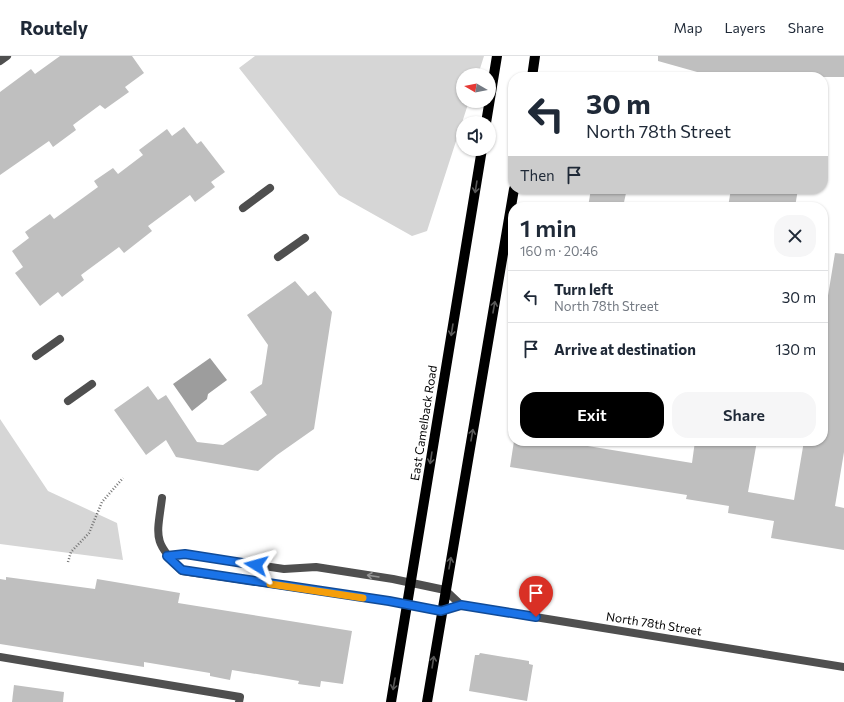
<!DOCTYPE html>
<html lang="en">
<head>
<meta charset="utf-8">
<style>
	body { margin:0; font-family:Commissioner,sans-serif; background:#f6f6f7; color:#1f2937; height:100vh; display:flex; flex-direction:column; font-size:15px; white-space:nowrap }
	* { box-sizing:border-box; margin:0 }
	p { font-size:13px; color:#747a83 }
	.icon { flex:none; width:22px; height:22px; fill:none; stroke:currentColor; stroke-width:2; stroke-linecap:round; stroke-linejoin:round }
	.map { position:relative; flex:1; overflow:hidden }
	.panel { position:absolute; left:508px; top:146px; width:320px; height:244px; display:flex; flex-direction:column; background:#fff; border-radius:16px; box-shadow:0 1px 3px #0004 }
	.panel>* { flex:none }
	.hud { position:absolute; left:508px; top:16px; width:320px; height:122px; border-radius:16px; box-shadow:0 1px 3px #0004; background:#fff; color:#1f2937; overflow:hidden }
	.needle { width:26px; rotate:279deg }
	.tools { position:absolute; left:456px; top:12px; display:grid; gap:8px }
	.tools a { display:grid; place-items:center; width:40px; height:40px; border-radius:50%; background:#fff; box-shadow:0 1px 3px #0004; font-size:20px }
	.pin { position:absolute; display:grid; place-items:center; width:34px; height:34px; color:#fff; margin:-41px -17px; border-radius:50% 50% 50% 0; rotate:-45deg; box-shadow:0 0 4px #0007 }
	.pin .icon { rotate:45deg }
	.me { position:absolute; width:44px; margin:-22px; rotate:278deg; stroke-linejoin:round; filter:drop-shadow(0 0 3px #0008) }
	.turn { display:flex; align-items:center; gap:14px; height:84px; padding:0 12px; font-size:18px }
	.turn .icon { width:52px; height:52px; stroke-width:2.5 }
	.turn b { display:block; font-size:28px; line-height:34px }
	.then { display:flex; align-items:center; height:38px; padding:0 12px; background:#0003; gap:8px; font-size:15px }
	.round { display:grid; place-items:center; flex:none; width:42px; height:42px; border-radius:16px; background:#f6f6f7 }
	.summary { display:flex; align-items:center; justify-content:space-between; height:68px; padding:0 12px }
	h1 { font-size:24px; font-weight:600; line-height:30px }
	.button { display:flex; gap:8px; margin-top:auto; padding:8px 12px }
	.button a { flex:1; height:46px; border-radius:16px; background:#000; color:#fff; font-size:16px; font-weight:600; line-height:46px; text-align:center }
	.button a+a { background:#f6f6f7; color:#1f2937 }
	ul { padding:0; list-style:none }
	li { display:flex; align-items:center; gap:12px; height:52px; padding:0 12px; border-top:1px solid #e0e1e3 }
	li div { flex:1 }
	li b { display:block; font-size:15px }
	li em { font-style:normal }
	header { display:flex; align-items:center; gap:24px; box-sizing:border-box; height:56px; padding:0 20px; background:#fff; border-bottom:1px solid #e0e1e3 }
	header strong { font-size:19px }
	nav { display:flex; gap:22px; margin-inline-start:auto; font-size:14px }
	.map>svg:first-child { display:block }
	.green { fill:#d6d6d6 }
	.water { fill:#9d9d9d }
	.building { fill:#bfbfbf }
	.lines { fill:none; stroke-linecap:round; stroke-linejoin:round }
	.path { stroke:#717171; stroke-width:2.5; stroke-dasharray:1 2; stroke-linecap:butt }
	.lane { stroke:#4f4f4f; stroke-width:8 }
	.street { stroke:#4f4f4f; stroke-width:8 }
	.primary { stroke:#000; stroke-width:10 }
	.oneway { stroke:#595959 }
	.oneway2 { stroke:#959595 }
	.route-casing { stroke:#114b97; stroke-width:10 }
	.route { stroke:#1a73e8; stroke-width:7 }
	.slow { stroke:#f59e0b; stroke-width:7 }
	.labels { text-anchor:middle; stroke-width:3; stroke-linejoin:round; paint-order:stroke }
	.street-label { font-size:12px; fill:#000; stroke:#fff }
</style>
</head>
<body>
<header>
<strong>Routely</strong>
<nav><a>Map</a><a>Layers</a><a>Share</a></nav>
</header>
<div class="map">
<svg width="844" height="646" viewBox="0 0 844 646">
	<rect width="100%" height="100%" fill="#fff"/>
	<g class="green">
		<polygon points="255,0 484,0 478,19 463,19 463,45 469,45 427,175 412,180 339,139 239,12"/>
		<polygon points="0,363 48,435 117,467 123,504 0,488"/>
	</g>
	<polygon class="water" points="210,302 227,324 208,338 207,343 192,355 173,328"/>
	<g class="building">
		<polygon points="60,0 132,0 144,17 125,31 129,36 105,53 100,49 73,69 76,74 53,91 49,85 0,119 0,36 31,13 35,18"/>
		<polygon points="658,0 844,0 844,21 715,21 658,5"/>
		<polygon points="184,71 197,88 201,85 225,116 211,126 215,131 195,146 190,139 148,170 152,175 124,197 119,191 81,219 84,224 62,241 58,236 40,250 15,217 23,211 12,195 29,182 25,176 50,158 54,163 98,131 94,125 113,112 118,118 143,99 139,94 167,73 172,80"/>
		<polygon points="591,133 626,137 623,151 588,151"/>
		<polygon points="731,133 798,133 795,151 728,151"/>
		<polygon points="835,197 844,198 844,396 835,450 844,452 844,494 771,482 774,465 728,457 729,450 686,443 687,439 510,411 514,385 557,385 692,407 695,385 757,385 748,436 794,444 804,385 823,385 823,270"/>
		<polygon points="295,225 308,240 315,235 332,256 314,373 277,399 258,415 176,401 166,384 146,399 114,354 148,330 158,344 166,339 197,386 223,389 267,359 250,336 262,328 268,289 247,259"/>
		<polygon points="6,521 95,533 97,523 180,537 178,547 352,575 343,628 321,625 320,631 298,628 299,625 232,614 230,624 210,620 210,617 144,606 144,611 0,588 0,523 6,524"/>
		<polygon points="480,597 529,605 529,608 533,609 527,645 469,635 475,599 479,599"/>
		<polygon points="14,629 64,636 63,646 12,646"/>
	</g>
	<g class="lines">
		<polyline class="path" points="68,506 71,496 89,477 102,446 123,422"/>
		<g class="lane">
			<polyline points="0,5 7,0"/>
			<polyline points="243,152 270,132"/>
			<polyline points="278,201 305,182"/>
			<polyline points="36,300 60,283"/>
			<polyline points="68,345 92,328"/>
			<polyline points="0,601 240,641 239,646"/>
		</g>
		<g class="street">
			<path d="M162,442C157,481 152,485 182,515L389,545L441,555L461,549L844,611"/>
			<polyline points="167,500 185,498 284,513 316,511 393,523 445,534 461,549"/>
		</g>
		<g class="primary">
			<polyline points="532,21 535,0"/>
			<polyline points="486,67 497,0"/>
			<polyline points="391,646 482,93"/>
			<polyline points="427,646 514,133"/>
		</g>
	</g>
	<defs><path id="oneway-shaft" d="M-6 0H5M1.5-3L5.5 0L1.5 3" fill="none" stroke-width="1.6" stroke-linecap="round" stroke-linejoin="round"/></defs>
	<g class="oneway">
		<use href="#oneway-shaft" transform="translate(476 131) rotate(99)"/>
		<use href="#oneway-shaft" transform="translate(494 251) rotate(-80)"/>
		<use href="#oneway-shaft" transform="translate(452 274) rotate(99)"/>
		<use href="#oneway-shaft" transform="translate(472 379) rotate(-80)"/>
		<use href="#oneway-shaft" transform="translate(431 402) rotate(99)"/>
		<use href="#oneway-shaft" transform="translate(450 507) rotate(-80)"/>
		<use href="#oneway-shaft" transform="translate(433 606) rotate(-81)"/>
		<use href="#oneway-shaft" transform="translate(394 628) rotate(100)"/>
	</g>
	<use class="oneway2" href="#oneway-shaft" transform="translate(373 520) rotate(-171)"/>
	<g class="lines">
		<defs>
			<polyline id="route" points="256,509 185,498 167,500 182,514 389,545 441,555 461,549 536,561"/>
		</defs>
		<use href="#route" class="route-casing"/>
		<use href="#route" class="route"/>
		<polyline class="slow" points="270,528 363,542"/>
	</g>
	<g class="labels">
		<g class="street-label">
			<text transform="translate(424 367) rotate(-81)" y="4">East Camelback Road</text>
			<text transform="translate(654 568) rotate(9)" y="4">North 78th Street</text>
		</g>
	</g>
</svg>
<div class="tools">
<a><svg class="needle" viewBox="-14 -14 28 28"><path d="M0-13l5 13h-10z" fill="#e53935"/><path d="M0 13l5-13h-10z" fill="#747a83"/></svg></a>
<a><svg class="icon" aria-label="sound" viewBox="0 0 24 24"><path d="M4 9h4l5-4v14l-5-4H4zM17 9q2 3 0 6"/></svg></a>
</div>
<div class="pin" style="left:536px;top:561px;background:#d93025"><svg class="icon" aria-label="arrive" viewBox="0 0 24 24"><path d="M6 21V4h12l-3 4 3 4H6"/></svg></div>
<svg class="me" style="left:256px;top:509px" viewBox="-20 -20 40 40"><path d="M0-17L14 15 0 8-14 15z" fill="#1a73e8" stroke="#fff" stroke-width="4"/></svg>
<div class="hud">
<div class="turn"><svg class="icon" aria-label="left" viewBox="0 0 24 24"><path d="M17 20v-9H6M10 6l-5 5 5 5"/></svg><div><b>30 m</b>North 78th Street</div></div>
<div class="then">Then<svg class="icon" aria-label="arrive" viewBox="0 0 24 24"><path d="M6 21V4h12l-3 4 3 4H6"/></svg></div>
</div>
<section class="panel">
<div class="summary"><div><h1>1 min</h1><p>160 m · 20:46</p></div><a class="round"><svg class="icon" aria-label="close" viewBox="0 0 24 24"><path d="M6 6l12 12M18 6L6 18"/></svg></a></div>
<ul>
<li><svg class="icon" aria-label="left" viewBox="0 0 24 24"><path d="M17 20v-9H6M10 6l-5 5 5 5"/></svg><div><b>Turn left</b><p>North 78th Street</p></div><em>30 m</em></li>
<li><svg class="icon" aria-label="arrive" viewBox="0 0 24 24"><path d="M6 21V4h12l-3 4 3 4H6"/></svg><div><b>Arrive at destination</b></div><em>130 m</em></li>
</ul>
<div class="button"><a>Exit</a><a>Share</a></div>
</section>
</div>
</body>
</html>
